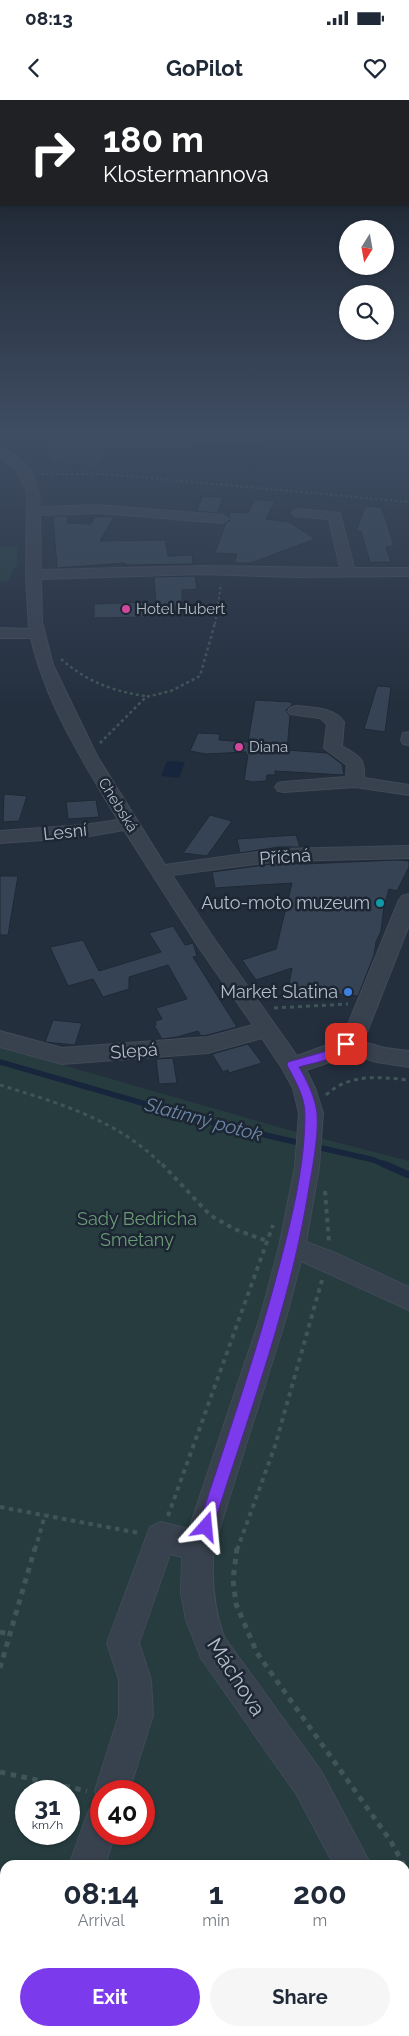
<!DOCTYPE html>
<html lang="en">
<head>
<meta charset="utf-8">
<style>
	body { margin:0; font-family:Raleway,sans-serif; background:#f6f6f7; color:#1f2937; height:100vh; display:flex; flex-direction:column; font-size:19px; white-space:nowrap }
	* { box-sizing:border-box; margin:0 }
	p { font-size:16px; color:#747a83 }
	.icon { flex:none; width:28px; height:28px; fill:none; stroke:currentColor; stroke-width:2; stroke-linecap:round; stroke-linejoin:round }
	.map { position:relative; flex:1; overflow:hidden }
	.sheet { position:absolute; left:0px; top:1760px; width:410px; height:176px; display:flex; flex-direction:column; background:#fff; border-radius:15px 15px 0 0; box-shadow:0 1px 4px #0004 }
	.sheet>* { flex:none }
	.banner { position:absolute; left:0px; top:0px; width:410px; height:105px; box-shadow:0 1px 4px #0004; background:#202124; color:#fff; overflow:hidden }
	.needle { width:32px; rotate:191deg }
	.controls { position:absolute; left:339px; top:120px; display:grid; gap:10px }
	.controls a { display:grid; place-items:center; width:55px; height:55px; border-radius:50%; background:#fff; box-shadow:0 1px 4px #0004; font-size:25px }
	.speed { position:absolute; left:15px; top:1680px; display:flex; gap:10px; font-size:25px; font-weight:700; text-align:center }
	.speed>* { display:grid; place-content:center; width:65px; height:65px; border-radius:50%; background:#fff; box-shadow:0 1px 4px #0004; line-height:1 }
	.speed small { font-size:12px; font-weight:400 }
	.speed .limit { border:8px solid #d22; background:#fff; color:#111 }
	.pin { position:absolute; display:grid; place-items:center; width:42px; height:42px; color:#fff; margin:-21px; border-radius:10px; box-shadow:0 2px 8px #0006 }
	.me { position:absolute; width:55px; margin:-28px; rotate:18deg; stroke-linejoin:round; filter:drop-shadow(0 0 4px #0008) }
	.turn { display:flex; align-items:center; gap:18px; height:105px; padding:0 20px; font-size:22px }
	.turn .icon { width:65px; height:65px; stroke-width:2.5 }
	.turn b { display:block; font-size:35px; line-height:42px }
	.eta { display:flex; justify-content:space-evenly; align-items:center; height:85px; text-align:center }
	.eta b { font-size:30px; font-weight:700; line-height:35px }
	.primary-button { display:flex; gap:10px; margin-top:auto; padding:10px 20px }
	.primary-button a { flex:1; height:58px; border-radius:30px; background:#7c3aed; color:#fff; font-size:20px; font-weight:700; line-height:58px; text-align:center }
	.primary-button a+a { background:#f6f6f7; color:#1f2937 }
	.status { display:flex; justify-content:space-between; align-items:center; height:35px; padding:0 25px; background:#fff; direction:ltr }
	.status svg { height:14px; fill:currentColor }
	header { display:flex; justify-content:space-between; align-items:center; height:65px; padding:0 20px; background:#fff; font-size:22px; font-weight:700 }
	.map>svg:first-child { display:block }
	.green { fill:#263c3f; fill-rule:evenodd }
	.water { fill:#17263c }
	.lines { fill:none; stroke-linecap:round; stroke-linejoin:round }
	.stream-far1 { stroke:#17263c; stroke-width:5.5 }
	.stream { stroke:#17263c; stroke-width:7 }
	.building { fill:#364354; stroke:#1f2835 }
	.minor-casing { stroke:#414a57; stroke-width:2 }
	.path-far4 { stroke:#3f5557; stroke-width:2; stroke-dasharray:2.5 2.5; stroke-linecap:butt }
	.path-far3 { stroke:#3f5557; stroke-width:2.5; stroke-dasharray:3 3; stroke-linecap:butt }
	.path-far2 { stroke:#3f5557; stroke-width:3; stroke-dasharray:4 4; stroke-linecap:butt }
	.path-far1 { stroke:#3f5557; stroke-width:4; stroke-dasharray:4.5 4.5; stroke-linecap:butt }
	.path { stroke:#3f5557; stroke-width:5; stroke-dasharray:5.5 5.5; stroke-linecap:butt }
	.minor { fill:#38414e; fill-rule:evenodd }
	.route { fill:#7c3aed; stroke:#51269a }
	.hotel-dot { fill:#d1479c; stroke:#1d2633; stroke-width:2 }
	.culture-dot { fill:#0f9aa8; stroke:#1d2633; stroke-width:2 }
	.shop-dot { fill:#3f7fe0; stroke:#1d2633; stroke-width:2 }
	.labels { text-anchor:middle; stroke-width:5; stroke-linejoin:round; paint-order:stroke }
	.far-poi-label { font-size:15px; fill:#b4bcc9; stroke:#1d2633; text-anchor:start }
	.far-street-label { font-size:15px; fill:#b4bcc9; stroke:#1d2633 }
	.street-label { font-size:18px; fill:#b4bcc9; stroke:#1d2633 }
	.poi-label { font-size:18px; fill:#b4bcc9; stroke:#1d2633; text-anchor:end }
	.park-label { font-size:18px; fill:#6b9a76; stroke:#1d2633 }
	.water-label { font-size:19px; font-style:italic; fill:#6d86a8; stroke:#1d2633 }
	.near-street-label { font-size:21px; fill:#b4bcc9; stroke:#1d2633 }
</style>
</head>
<body>
<div class="status"><b>08:13</b><svg viewBox="0 0 49 12"><path d="M0 12V9h3v3zM5 12V6h3v6zM10 12V3h3v9zM15 12V0h3v12zM26 1h20v11H26zM47 4h2v5h-2z"/></svg></div>
<header><svg class="icon" aria-label="back" viewBox="0 0 24 24"><path d="M15 5l-7 7 7 7"/></svg>GoPilot<svg class="icon" aria-label="heart" viewBox="0 0 24 24"><path d="M12 20l-8-8c-3-5 5-10 8-4 3-6 11-1 8 4z"/></svg></header>
<div class="map">
<svg width="409" height="1936" viewBox="0 0 409 1936">
	<rect width="100%" height="100%" fill="#242f3e"/>
	<g class="green">
		<polygon points="45,335 264,335 264,342 254,343 164,348 106,347 98,365 52,363"/>
		<polygon points="0,447 17,447 17,464 8,481 0,482"/>
		<path d="M0,947L289,1030L409,1061V1936H0ZM26,1691H69V1734H26ZM101,1691H144V1734H101ZM5,1765H405V1931H5Z"/>
	</g>
	<polygon class="water" points="167,661 185,662 179,678 161,676"/>
	<g class="lines">
		<g class="stream-far1">
			<polyline points="0,962 201,1020 304,1044"/>
			<polyline points="313,1046 374,1060 387,1066"/>
		</g>
		<polyline class="stream" points="384,1064 409,1075"/>
	</g>
	<g class="building">
		<polygon points="202,396 223,397 217,413 197,411"/>
		<polygon points="255,399 275,401 266,419 289,422 315,439 251,463 234,463 237,454 215,453 226,423 231,420 229,417 230,412 248,413"/>
		<polygon points="371,406 382,408 394,446 386,447 391,462 370,462 361,431 356,431 365,407"/>
		<polygon points="53,416 68,416 67,423 91,424 95,417 114,417 100,441 165,440 168,456 192,455 193,464 125,465 125,463 57,468"/>
		<polygon points="195,476 197,489 182,490 182,506 156,506 154,477"/>
		<polygon points="149,502 149,517 94,518 94,504"/>
		<polygon points="377,586 391,587 385,632 364,629"/>
		<polygon points="255,600 292,602 292,605 286,610 290,616 287,650 327,653 342,664 344,675 275,671 275,675 267,675 266,681 253,682 244,680 248,655 246,654 246,652 206,654 190,651 198,633 220,634 219,640 248,642"/>
		<polygon points="4,694 27,696 19,721 3,722"/>
		<polygon points="96,700 99,717 68,719 66,702"/>
		<polygon points="210,715 232,721 207,756 183,753"/>
		<polygon points="296,735 300,747 279,747 240,753 237,739"/>
		<polygon points="396,760 409,761 409,767 397,791 389,789 384,807 381,831 376,842 374,855 358,896 288,889 292,868 256,880 242,860 276,849 292,783 215,788 212,772 279,763 305,764"/>
		<polygon points="0,776 18,776 8,835 0,835"/>
		<polygon points="173,826 185,845 193,843 197,856 193,857 237,927 208,935 201,936 198,931 177,937 162,939 154,925 156,925 155,921 162,919 156,908 187,899 168,865 129,877 129,889 103,897 93,879 68,886 50,847 83,840 99,871 161,852 149,833"/>
		<polygon points="53,920 82,923 75,945 45,942"/>
		<polygon points="248,944 262,963 229,973 228,970 223,972 212,954"/>
		<polygon points="173,958 177,983 159,984 156,959"/>
	</g>
	<g class="lines">
		<defs>
			<g id="minor">
				<path d="M0,349C28,356 39,381 40,407L98,405L222,415L229,419L222,423L98,413L40,415L41,470L201,466L340,468L329,419L294,416L292,413L294,410L299,409L340,413L354,468H409V476L298,477L201,474L41,479L42,522L53,565L97,656L165,765L279,749L409,746V758L279,761L172,775L212,836L297,956L327,945L346,929L399,800L402,796L409,794V825L367,932L360,941L385,948L409,951V967L377,962L347,953L327,963L306,970L315,988L323,1013L319,1067L306,1142L335,1153L409,1187V1210L301,1161L286,1218L214,1446C211,1478 213,1507 224,1537L321,1671L371,1765H334L297,1695L201,1558L186,1520L181,1493L182,1457L170,1454L139,1543L151,1580L153,1615L129,1691H101V1704L95,1691L119,1615V1580L107,1543L150,1427L161,1422L189,1429L260,1218L279,1147L295,1067L299,1013L293,988L282,968L262,938L208,953L62,964L0,947V931L62,948L208,937L253,925L198,846L124,730L84,737L0,743V731L84,725L118,720C84,663 46,604 31,538H0V528L29,529L26,475L27,391L17,371L0,358Z"/>
				<path d="M296,606C313,608 334,607 344,622L342,646C359,657 365,657 364,678L409,685V695L355,687L284,692L278,691L275,687L278,683L284,682L346,677L347,665L324,648L327,624L320,618L290,614L288,611L290,608Z"/>
				<polygon points="409,632 409,645 403,644 401,640 403,633"/>
				<polygon points="101,1705 101,1734 115,1734 105,1765 69,1765 89,1710"/>
				<polygon points="405,1915 409,1916 409,1936 379,1936 379,1931 405,1931"/>
				<polygon points="10,1931 48,1931 47,1936 9,1936"/>
			</g>
		</defs>
		<use href="#minor" class="minor-casing"/>
		<g class="path-far4">
			<polyline points="41,374 106,374 409,402"/>
			<polyline points="215,524 221,484"/>
		</g>
		<g class="path-far3">
			<path d="M61,559C86,581 112,591 145,596"/>
			<polyline points="100,643 146,597 171,591 200,576 215,523"/>
		</g>
		<g class="path-far2">
			<polyline points="274,908 348,904"/>
			<path d="M0,985C58,1003 119,1020 163,1066"/>
			<path d="M326,995C350,973 379,977 409,980"/>
		</g>
		<g class="path-far1">
			<polyline points="162,1064 210,1115 234,1129 267,1141"/>
			<polyline points="325,1091 329,1142"/>
			<polyline points="0,1407 139,1433"/>
			<polyline points="168,1416 273,1125"/>
			<polyline points="35,1450 45,1415"/>
			<polyline points="237,1450 275,1346 322,1180"/>
		</g>
		<g class="path">
			<polyline points="237,1448 233,1480 236,1504 257,1553 390,1740 404,1765"/>
			<polyline points="0,1532 9,1534"/>
			<polyline points="0,1568 35,1448"/>
			<polyline points="0,1672 87,1691"/>
			<polyline points="405,1767 409,1774"/>
		</g>
		<use href="#minor" class="minor"/>
	</g>
	<linearGradient id="sky" x2="0" y2="1"><stop stop-color="#141a22"/><stop offset="0.55" stop-color="#3f4d63"/><stop offset="1" stop-color="#3f4d63" stop-opacity="0"/></linearGradient>
	<rect width="409" height="606" fill="url(#sky)"/>
	<path class="route" d="M346,940L350,942L352,944C341,959 316,962 299,967C307,981 315,997 317,1013C319,1037 311,1075 307,1099C288,1211 247,1319 213,1427L211,1432L206,1434L200,1432L198,1427C226,1341 256,1255 279,1167C292,1118 305,1065 305,1014C305,997 295,980 287,965L288,962L327,951Z"/>
	<g class="hotel-dot">
		<circle cx="126" cy="509" r="5"/>
		<circle cx="239" cy="647" r="5"/>
	</g>
	<circle class="culture-dot" cx="380" cy="803" r="5"/>
	<circle class="shop-dot" cx="348" cy="892" r="5"/>
	<g class="labels">
		<g class="far-poi-label">
			<text x="136" y="514">Hotel Hubert</text>
			<text x="249" y="652">Diana</text>
		</g>
		<g class="far-street-label">
			<text transform="translate(118 705) rotate(58)" y="5">Chebská</text>
		</g>
		<g class="street-label">
			<text transform="translate(65 732) rotate(-6)" y="6">Lesní</text>
			<text transform="translate(285 757) rotate(-4)" y="6">Příčná</text>
			<text transform="translate(134 951) rotate(-4)" y="6">Slepá</text>
		</g>
		<g class="poi-label">
			<text x="370" y="809">Auto-moto muzeum</text>
			<text x="338" y="898">Market Slatina</text>
		</g>
		<g class="park-label">
			<text x="137" y="1125">Sady Bedřicha<tspan x="137" dy="21">Smetany</tspan></text>
		</g>
		<g class="water-label">
			<text transform="translate(204 1019) rotate(15)" y="7">Slatinný potok</text>
		</g>
		<g class="near-street-label">
			<text transform="translate(236 1577) rotate(57)" y="7">Máchova</text>
		</g>
	</g>
</svg>
<div class="controls">
<a><svg class="needle" viewBox="-14 -14 28 28"><path d="M0-13l5 13h-10z" fill="#e53935"/><path d="M0 13l5-13h-10z" fill="#747a83"/></svg></a>
<a><svg class="icon" aria-label="search" viewBox="0 0 24 24"><circle cx="10" cy="10" r="6"/><path d="M15 15l6 6"/></svg></a>
</div>
<div class="speed"><div>31<small>km/h</small></div><div class="limit">40</div></div>
<div class="pin" style="left:346px;top:944px;background:#d93025"><svg class="icon" aria-label="arrive" viewBox="0 0 24 24"><path d="M6 21V4h12l-3 4 3 4H6"/></svg></div>
<svg class="me" style="left:206px;top:1427px" viewBox="-20 -20 40 40"><path d="M0-17L14 15 0 8-14 15z" fill="#7c3aed" stroke="#fff" stroke-width="4"/></svg>
<div class="banner">
<div class="turn"><svg class="icon" aria-label="right" viewBox="0 0 24 24"><path d="M7 20v-9h11M14 6l5 5-5 5"/></svg><div><b>180 m</b>Klostermannova</div></div>
</div>
<section class="sheet">
<div class="eta">
<div><b>08:14</b><p>Arrival</p></div>
<div><b>1</b><p>min</p></div>
<div><b>200</b><p>m</p></div>
</div>
<div class="primary-button"><a>Exit</a><a>Share</a></div>
</section>
</div>
</body>
</html>
